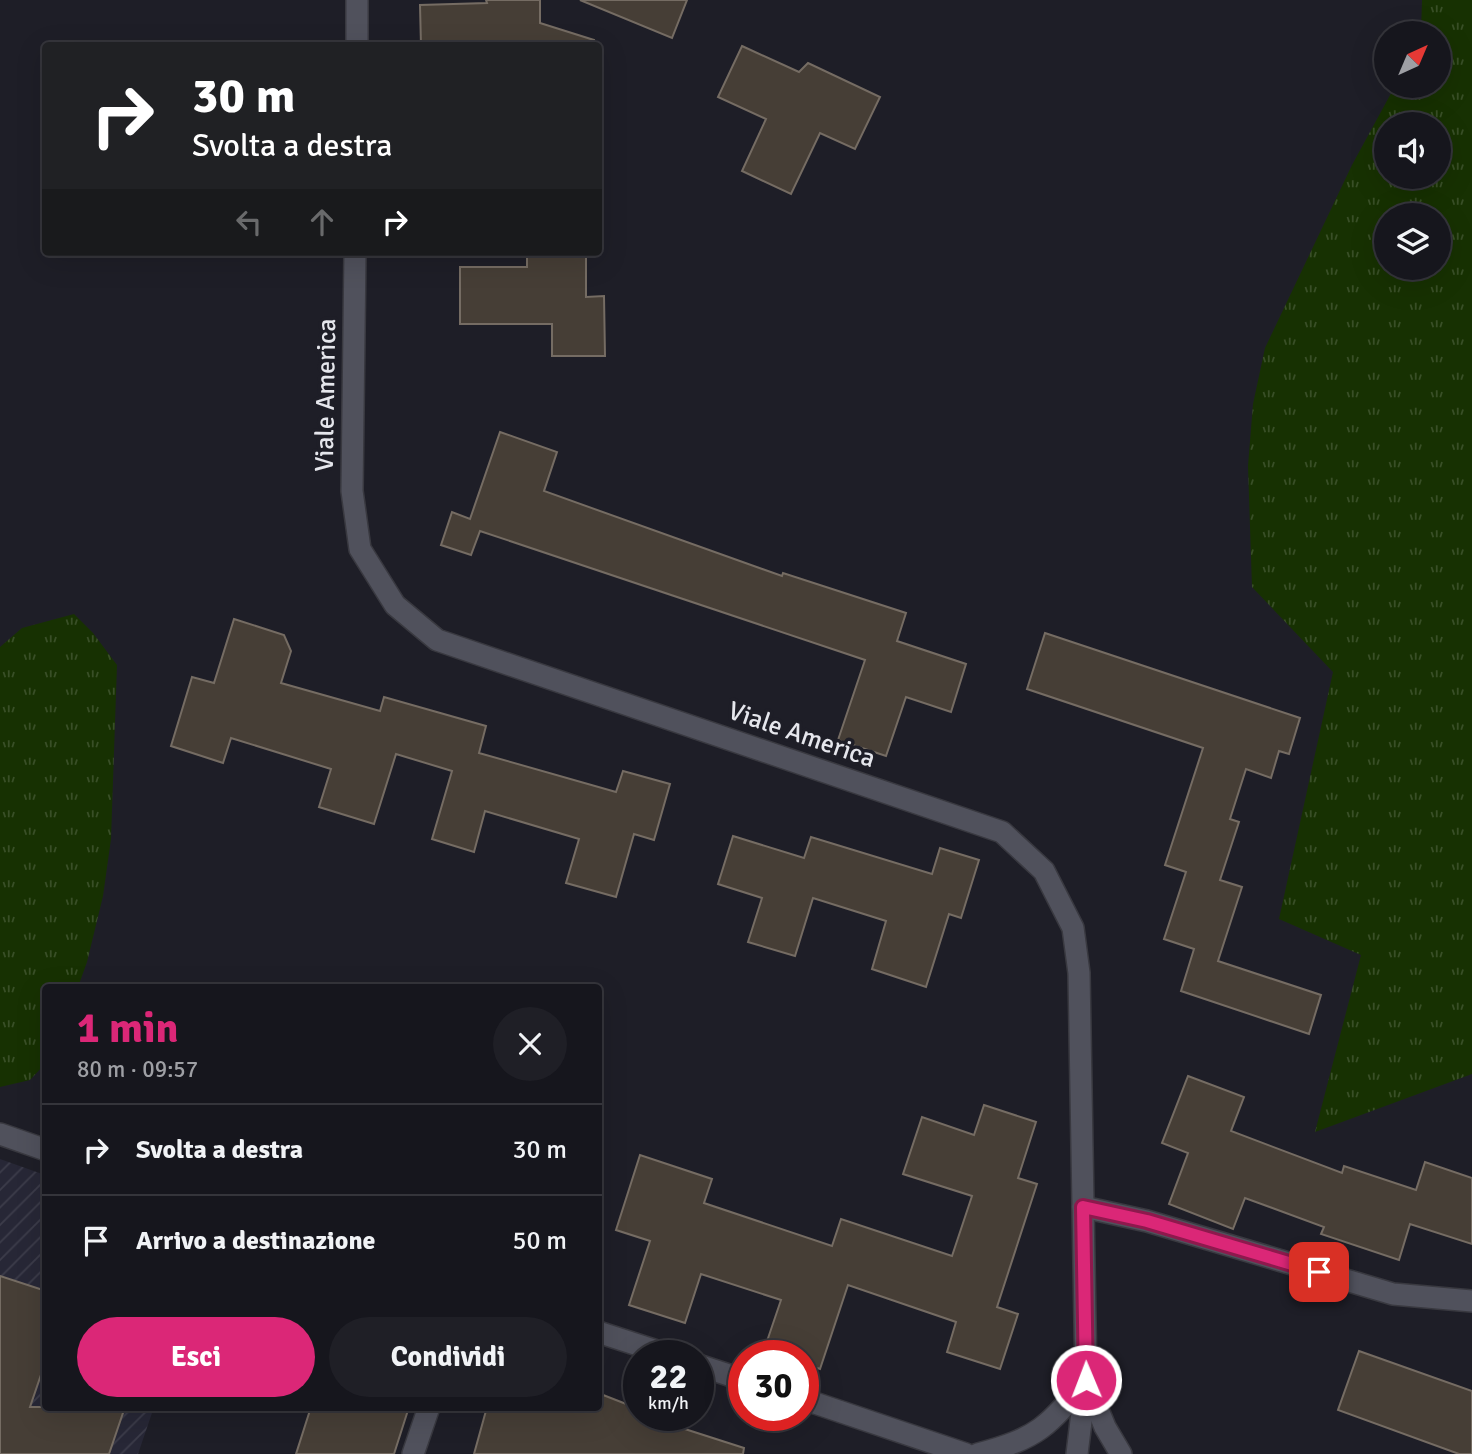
<!DOCTYPE html>
<html lang="it">
<head>
<meta charset="utf-8">
<style>
	body { margin:0; font-family:Signika,sans-serif; background:#1f1f26; color:#f1f3f6; height:100vh; display:flex; flex-direction:column; font-size:26px; white-space:nowrap }
	* { box-sizing:border-box; margin:0 }
	p { font-size:23px; color:#9e9fa4 }
	.icon { flex:none; width:38px; height:38px; fill:none; stroke:currentColor; stroke-width:2; stroke-linecap:round; stroke-linejoin:round }
	.map { position:relative; flex:1; overflow:hidden }
	.details { position:absolute; left:42px; top:984px; width:560px; height:427px; display:flex; flex-direction:column; background:#16161d; border-radius:7px; box-shadow:0 7px 28px #0002,0 0 0 2px #35353b }
	.details>* { flex:none }
	.top-card { position:absolute; left:42px; top:42px; width:560px; height:214px; border-radius:7px; box-shadow:0 7px 28px #0002,0 0 0 2px #35353b; background:#202124; color:#fff; overflow:hidden }
	.needle { width:46px; rotate:44deg }
	.controls { position:absolute; left:1374px; top:21px; display:grid; gap:14px }
	.controls a { display:grid; place-items:center; width:77px; height:77px; border-radius:50%; background:#16161d; box-shadow:0 7px 28px #0002,0 0 0 2px #35353b; font-size:35px }
	.speed { position:absolute; left:623px; top:1340px; display:flex; gap:14px; font-size:35px; font-weight:700; text-align:center }
	.speed>* { display:grid; place-content:center; width:91px; height:91px; border-radius:50%; background:#16161d; box-shadow:0 7px 28px #0002,0 0 0 2px #35353b; line-height:1 }
	.speed small { font-size:18px; font-weight:400 }
	.speed .limit { border:10px solid #d22; background:#fff; color:#111 }
	.pin { position:absolute; display:grid; place-items:center; width:60px; height:60px; color:#fff; margin:-30px; border-radius:14px; box-shadow:0 4px 10px #0006 }
	.me { position:absolute; width:77px; margin:-38px; rotate:359deg; stroke-linejoin:round; filter:drop-shadow(0 0 5px #0008) }
	.turn { display:flex; align-items:center; gap:24px; height:147px; padding:0 35px; font-size:32px }
	.turn .icon { width:91px; height:91px; stroke-width:2.5 }
	.turn b { display:block; font-size:49px; line-height:60px }
	.lanes { display:flex; align-items:center; height:66px; padding:0 35px; background:#0003; justify-content:center; gap:35px; direction:ltr }
	.lanes .off { opacity:.35 }
	.round { display:grid; place-items:center; flex:none; width:74px; height:74px; border-radius:37px; background:#1f1f26 }
	.summary { display:flex; align-items:center; justify-content:space-between; height:119px; padding:0 35px }
	h1 { font-size:42px; font-weight:800; line-height:52px; color:#db2777 }
	.button { display:flex; gap:14px; margin-top:auto; padding:14px 35px }
	.button a { flex:1; height:80px; border-radius:42px; background:#db2777; color:#fff; font-size:28px; font-weight:800; line-height:80px; text-align:center }
	.button a+a { background:#1f1f26; color:#f1f3f6 }
	ul { padding:0; list-style:none }
	li { display:flex; align-items:center; gap:21px; height:91px; padding:0 35px; border-top:2px solid #35353b }
	li div { flex:1 }
	li b { display:block; font-size:26px }
	li em { font-style:normal }
	.map>svg:first-child { display:block }
	.industrial { fill:url(#industrial-furrows) }
	.grass { fill:url(#grass-tufts); fill-rule:evenodd }
	.building { fill:#463e36; stroke:#756c63; stroke-width:2 }
	.lines { fill:none; stroke-linecap:round; stroke-linejoin:round }
	.minor-casing { stroke:#393940; stroke-width:24 }
	.minor { stroke:#50515c; stroke-width:21 }
	.route-casing { stroke:#8e194d; stroke-width:18 }
	.route { stroke:#db2777; stroke-width:12 }
	.labels { text-anchor:middle; stroke-width:7; stroke-linejoin:round; paint-order:stroke }
	.street-label { font-size:26px; fill:#e5e6ec; stroke:#1e1e27 }
</style>
</head>
<body>
<div class="map">
<svg width="1472" height="1454" viewBox="0 0 1472 1454">
	<defs>
		<pattern id="industrial-furrows" width="10" height="10" patternUnits="userSpaceOnUse" patternTransform="scale(1.75)"><rect width="10" height="10" fill="#272736"/><path d="M-1 1l2-2M0 10L10 0M9 11l2-2" fill="none" stroke="#3c3c4a"/></pattern>
		<pattern id="grass-tufts" width="24" height="20" patternUnits="userSpaceOnUse" patternTransform="scale(1.75)"><rect width="24" height="20" fill="#173102"/><path d="M3 7l-1-3M5 7V3M7 7l1-3M15 17l-1-3M17 17v-4M19 17l1-3" fill="none" stroke="#394f27"/></pattern>
	</defs>
	<rect width="100%" height="100%" fill="#1e1e27"/>
	<polygon class="industrial" points="0,1159 45,1175 46,1407 154,1407 138,1454 0,1454"/>
	<g class="grass">
		<path d="M1422,0H1472V1074L1315,1132L1361,955L1279,919L1333,672L1252,587L1248,466L1253,404L1265,348L1352,165L1395,86H1438V33H1421ZM1386,124H1438V177H1386ZM1386,215H1438V268H1386Z"/>
		<polygon points="74,614 93,633 117,665 111,839 103,896 87,962 78,987 46,987 45,1064 30,1080 0,1087 0,647 22,628"/>
	</g>
	<g class="building">
		<polygon points="486,0 540,0 540,23 594,40 593,46 421,46 420,5 487,3"/>
		<polygon points="580,0 687,0 672,38"/>
		<polygon points="742,46 799,72 808,63 880,97 855,149 820,133 791,194 742,171 766,119 718,97"/>
		<polygon points="527,252 586,252 586,297 604,296 605,356 552,356 552,324 460,324 460,267 527,267"/>
		<polygon points="500,432 557,452 544,491 782,576 783,573 906,613 897,641 966,664 951,712 906,697 886,756 838,740 865,660 480,531 471,555 441,545 452,512 470,519"/>
		<polygon points="234,619 284,635 291,651 281,683 380,711 384,697 486,726 479,753 616,792 623,771 670,784 654,840 634,834 616,897 566,883 579,839 485,811 474,852 432,839 452,771 396,754 374,824 319,807 331,769 231,738 223,763 171,746 192,677 214,683"/>
		<polygon points="1045,633 1300,718 1289,754 1279,751 1271,778 1246,769 1230,819 1239,822 1220,880 1242,887 1218,961 1321,995 1309,1034 1181,991 1194,949 1164,939 1186,872 1165,865 1203,748 1027,689"/>
		<polygon points="733,836 804,858 811,837 932,874 940,848 979,860 961,918 949,914 926,987 872,969 886,921 813,898 795,956 748,942 762,898 718,884"/>
		<polygon points="1188,1076 1244,1097 1231,1131 1342,1173 1344,1166 1416,1190 1425,1162 1472,1178 1472,1244 1410,1224 1399,1260 1321,1234 1324,1227 1245,1198 1233,1229 1169,1204 1188,1153 1162,1143"/>
		<polygon points="984,1105 1036,1122 1018,1178 1037,1184 997,1307 1018,1314 1000,1369 947,1352 956,1322 848,1285 820,1369 803,1363 803,1356 783,1356 764,1350 781,1300 701,1274 685,1323 629,1305 650,1241 616,1230 640,1155 712,1179 704,1203 832,1246 841,1219 952,1256 972,1196 903,1174 922,1117 974,1135"/>
		<polygon points="0,1276 46,1291 46,1360 30,1407 125,1407 109,1454 0,1454"/>
		<polygon points="1359,1351 1472,1391 1472,1454 1459,1454 1338,1410"/>
		<polygon points="598,1393 639,1409 639,1416 657,1416 661,1417 660,1421 744,1448 743,1454 474,1454 487,1407 598,1407"/>
		<polygon points="311,1407 409,1407 394,1454 296,1454"/>
	</g>
	<g class="lines">
		<defs>
			<g id="minor">
				<polyline points="357,46 357,0"/>
				<polyline points="355,252 352,491 360,549 395,605 437,640 1002,832 1044,871 1073,928 1079,973 1086,1380 1077,1454"/>
				<polyline points="0,1134 46,1150"/>
				<polyline points="1083,1207 1147,1221 1393,1294 1472,1301"/>
				<polyline points="598,1332 672,1356"/>
				<polyline points="698,1365 744,1380"/>
				<polyline points="1088,1385 1105,1427 1121,1454"/>
				<polyline points="803,1399 966,1454"/>
				<polyline points="413,1454 429,1407"/>
				<path d="M978,1454C1038,1438 1048,1427 1086,1380"/>
			</g>
		</defs>
		<use href="#minor" class="minor-casing"/>
		<use href="#minor" class="minor"/>
	</g>
	<g class="lines">
		<defs>
			<polyline id="route" points="1086,1380 1083,1207 1147,1221 1319,1272"/>
		</defs>
		<use href="#route" class="route-casing"/>
		<use href="#route" class="route"/>
	</g>
	<g class="labels">
		<g class="street-label">
			<text transform="translate(325 395) rotate(-89)" y="9">Viale America</text>
			<text transform="translate(802 734) rotate(19)" y="9">Viale America</text>
		</g>
	</g>
</svg>
<div class="controls">
<a><svg class="needle" viewBox="-14 -14 28 28"><path d="M0-13l5 13h-10z" fill="#e53935"/><path d="M0 13l5-13h-10z" fill="#9e9fa4"/></svg></a>
<a><svg class="icon" aria-label="sound" viewBox="0 0 24 24"><path d="M4 9h4l5-4v14l-5-4H4zM17 9q2 3 0 6"/></svg></a>
<a><svg class="icon" aria-label="layers" viewBox="0 0 24 24"><path d="M12 4l9 5-9 5-9-5zM3 14l9 5 9-5"/></svg></a>
</div>
<div class="speed"><div>22<small>km/h</small></div><div class="limit">30</div></div>
<div class="pin" style="left:1319px;top:1272px;background:#d93025"><svg class="icon" aria-label="arrive" viewBox="0 0 24 24"><path d="M6 21V4h12l-3 4 3 4H6"/></svg></div>
<svg class="me" style="left:1086px;top:1380px" viewBox="-20 -20 40 40"><circle r="17" fill="#db2777" stroke="#fff" stroke-width="3"/><path d="M0-11L8 9 0 5-8 9z" fill="#fff"/></svg>
<div class="top-card">
<div class="turn"><svg class="icon" aria-label="right" viewBox="0 0 24 24"><path d="M7 20v-9h11M14 6l5 5-5 5"/></svg><div><b>30 m</b>Svolta a destra</div></div>
<div class="lanes"><svg class="icon off" aria-label="left" viewBox="0 0 24 24"><path d="M17 20v-9H6M10 6l-5 5 5 5"/></svg><svg class="icon off" aria-label="ahead" viewBox="0 0 24 24"><path d="M12 20V5M6 11l6-6 6 6"/></svg><svg class="icon" aria-label="right" viewBox="0 0 24 24"><path d="M7 20v-9h11M14 6l5 5-5 5"/></svg></div>
</div>
<section class="details">
<div class="summary"><div><h1>1 min</h1><p>80 m · 09:57</p></div><a class="round"><svg class="icon" aria-label="close" viewBox="0 0 24 24"><path d="M6 6l12 12M18 6L6 18"/></svg></a></div>
<ul>
<li><svg class="icon" aria-label="right" viewBox="0 0 24 24"><path d="M7 20v-9h11M14 6l5 5-5 5"/></svg><div><b>Svolta a destra</b></div><em>30 m</em></li>
<li><svg class="icon" aria-label="arrive" viewBox="0 0 24 24"><path d="M6 21V4h12l-3 4 3 4H6"/></svg><div><b>Arrivo a destinazione</b></div><em>50 m</em></li>
</ul>
<div class="button"><a>Esci</a><a>Condividi</a></div>
</section>
</div>
</body>
</html>
